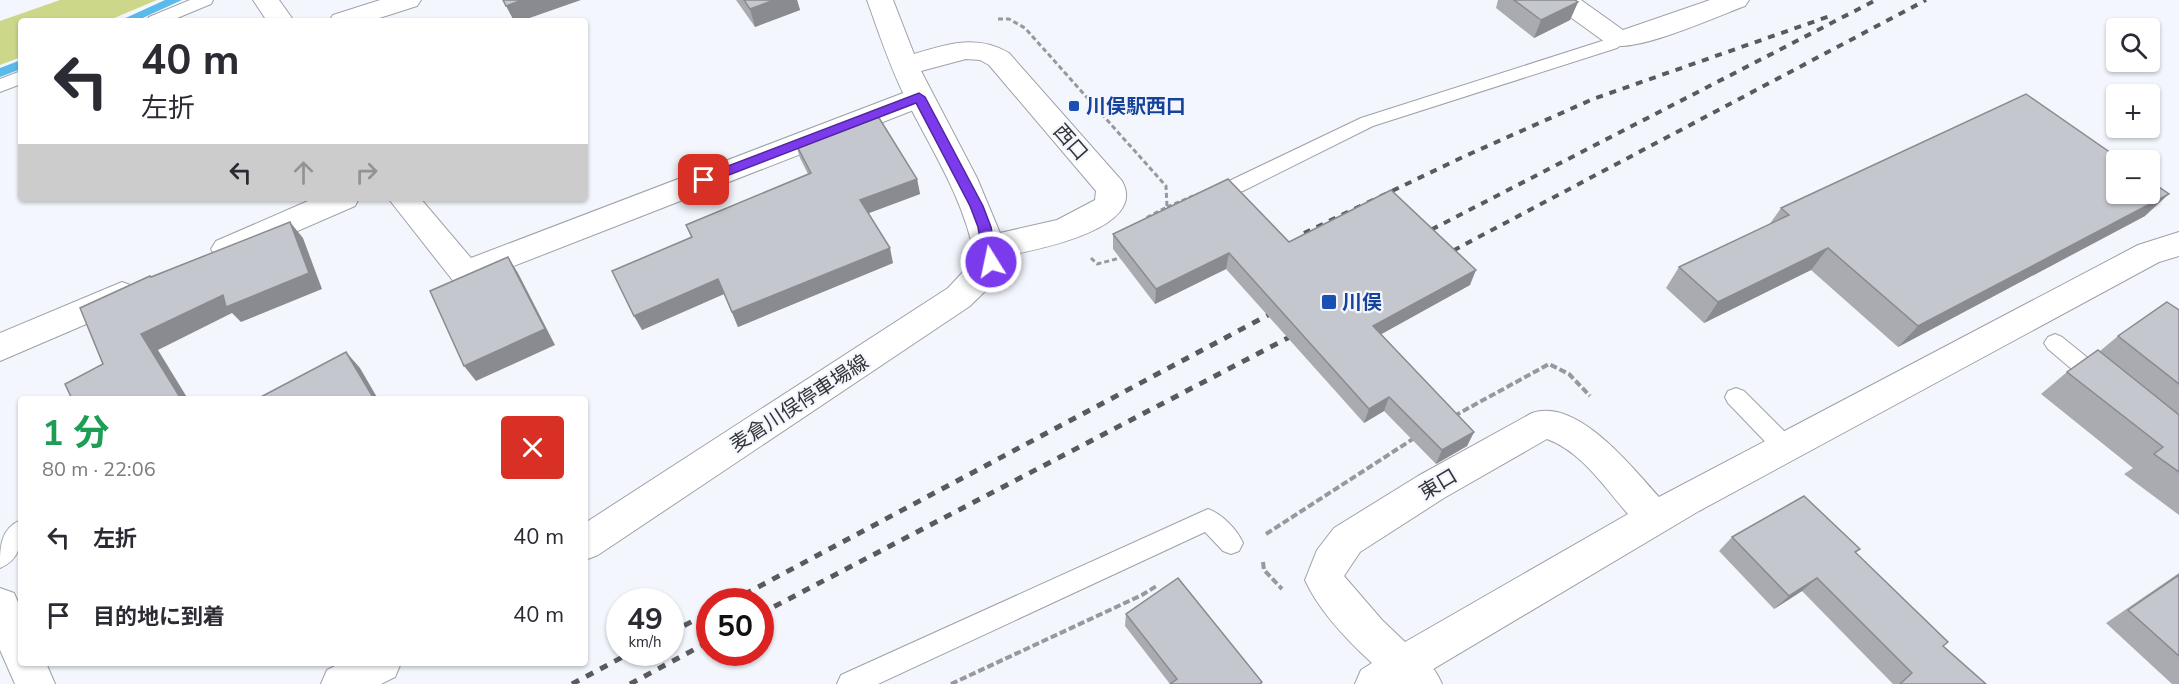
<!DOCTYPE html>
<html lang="ja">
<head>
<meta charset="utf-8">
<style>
	body { margin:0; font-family:"Nunito Sans","Noto Sans JP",sans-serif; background:#f7f7f7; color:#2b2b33; height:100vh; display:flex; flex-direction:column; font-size:22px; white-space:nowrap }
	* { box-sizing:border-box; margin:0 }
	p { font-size:20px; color:#7c7c81 }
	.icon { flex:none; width:33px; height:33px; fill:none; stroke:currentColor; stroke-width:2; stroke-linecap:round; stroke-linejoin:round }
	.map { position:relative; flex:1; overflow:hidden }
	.details { position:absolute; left:18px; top:396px; width:570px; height:270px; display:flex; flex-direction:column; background:#fff; border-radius:6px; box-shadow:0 2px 4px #0004 }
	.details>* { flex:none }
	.guide { position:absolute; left:18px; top:18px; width:570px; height:183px; border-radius:6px; box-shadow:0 2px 4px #0004; background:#fff; color:#2b2b33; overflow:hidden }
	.tools { position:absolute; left:2106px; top:18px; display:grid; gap:12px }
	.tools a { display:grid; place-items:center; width:54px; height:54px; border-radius:6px; background:#fff; box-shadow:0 2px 4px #0004; font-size:30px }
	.speed { position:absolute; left:606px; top:588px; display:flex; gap:12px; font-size:30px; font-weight:700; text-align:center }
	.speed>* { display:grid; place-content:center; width:78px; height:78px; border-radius:50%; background:#fff; box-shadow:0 2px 4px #0004; line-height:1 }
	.speed small { font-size:15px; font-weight:400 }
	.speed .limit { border:9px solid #d22; background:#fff; color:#111 }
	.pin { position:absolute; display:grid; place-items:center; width:51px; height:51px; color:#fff; margin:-26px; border-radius:12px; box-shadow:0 3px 9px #0006 }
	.me { position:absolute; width:66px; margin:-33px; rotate:350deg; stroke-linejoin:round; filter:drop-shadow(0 0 4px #0008) }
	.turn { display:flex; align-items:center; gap:21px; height:126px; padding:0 24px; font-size:27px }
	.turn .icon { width:78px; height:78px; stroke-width:2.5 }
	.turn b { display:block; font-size:42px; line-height:51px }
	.lanes { display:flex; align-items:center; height:57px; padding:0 24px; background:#0003; justify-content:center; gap:30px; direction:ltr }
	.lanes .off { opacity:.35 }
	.round { display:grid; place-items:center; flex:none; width:63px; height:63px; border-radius:6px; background:#f7f7f7 }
	.headline { display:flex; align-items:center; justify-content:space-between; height:102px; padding:0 24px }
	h1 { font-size:36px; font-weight:700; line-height:45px; color:#1e9e55 }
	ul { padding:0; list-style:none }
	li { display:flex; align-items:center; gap:18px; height:78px; padding:0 24px }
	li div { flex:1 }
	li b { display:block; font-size:22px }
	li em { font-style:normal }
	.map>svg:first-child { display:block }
	.green { fill:#cdd78a }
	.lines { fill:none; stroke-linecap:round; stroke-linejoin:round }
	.stream { fill:#5abbea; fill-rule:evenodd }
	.lane-casing { stroke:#9ea1a7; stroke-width:2 }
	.street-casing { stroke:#9ea1a7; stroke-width:2 }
	.secondary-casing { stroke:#9ea1a7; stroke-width:2 }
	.path-far1 { stroke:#97999e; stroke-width:3; stroke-dasharray:5 3; stroke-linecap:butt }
	.path { stroke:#97999e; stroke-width:4; stroke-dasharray:7 3; stroke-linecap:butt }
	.lane { fill:#fff; fill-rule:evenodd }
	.street { fill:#fff; fill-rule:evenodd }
	.secondary { fill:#fff; fill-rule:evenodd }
	.rail-far1 { stroke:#585a5e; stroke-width:4; stroke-dasharray:7 7; stroke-linecap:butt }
	.rail { stroke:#585a5e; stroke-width:5; stroke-dasharray:8 8; stroke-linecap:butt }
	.wall { fill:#a9abb0 }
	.shaded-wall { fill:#898b90 }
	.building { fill:#c4c7cd; stroke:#898b90; stroke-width:1.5 }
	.route { fill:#7c3aed; stroke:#51269a; stroke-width:1.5 }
	.transit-dot { fill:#1a4fb4; stroke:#f3f6fd; stroke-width:2 }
	.labels { text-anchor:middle; stroke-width:4.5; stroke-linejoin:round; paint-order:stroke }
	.transit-label { font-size:20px; font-weight:bold; fill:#164399; stroke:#f3f6fd; text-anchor:start }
	.street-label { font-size:20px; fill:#333437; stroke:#f3f6fd }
</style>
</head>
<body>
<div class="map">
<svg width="2179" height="684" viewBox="0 0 2179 684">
	<rect width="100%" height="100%" fill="#f3f6fd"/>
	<polygon class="green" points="60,0 157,0 107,21 21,21 21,57 0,65 0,21"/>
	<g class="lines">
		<g class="stream">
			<polygon points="165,0 182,0 136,21 119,21"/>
			<polygon points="21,60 21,69 0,77 0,68"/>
		</g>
		<defs>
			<g id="lane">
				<polygon points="190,0 213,0 211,4 170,21 147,21 149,17"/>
				<polygon points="1618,33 1624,35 1627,39 1617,48 1373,126 1243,191 1236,193 1229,191 1227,186 1229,181 1361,118 1605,40"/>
				<polygon points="21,71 21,84 0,92 0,79"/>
				<polygon points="2055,334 2062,337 2109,375 2112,381 2109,387 2101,390 2093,387 2048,349 2044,343 2048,337"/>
				<polygon points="1736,388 1744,391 1793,440 1796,447 1793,454 1785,457 1777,454 1728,403 1725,397 1728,391"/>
				<path d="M1208,509C1222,514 1237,529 1243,543L1239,551L1231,554L1223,551L1205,532L878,684H837L841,675Z"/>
				<path d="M21,520C21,541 22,559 0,568C0,547 0,529 21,520Z"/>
			</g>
			<g id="street">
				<polygon points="253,0 279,0 294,21 267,21"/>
				<polygon points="380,0 421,0 417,6 370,21 329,21 333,15"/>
				<path d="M1551,0H1581L1623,30L1710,0H1749L1745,6C1715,17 1637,53 1609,45L1555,6Z"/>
				<polygon points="919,87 929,90 933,97 929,104 465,285 454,282 388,198 420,198 471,258"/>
				<polygon points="315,198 359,198 355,206 238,257 227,261 216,257 211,249 216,241"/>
				<polygon points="122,282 133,286 138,295 133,304 0,361 0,333"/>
				<polygon points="0,588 14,593 21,609 21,663 46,663 55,684 15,684 0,650"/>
				<path d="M1402,646C1421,653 1434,665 1442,684H1394L1388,679L1382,665L1388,651Z"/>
			</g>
			<g id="secondary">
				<path d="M867,0H893L914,54C947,44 977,34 1009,53L1122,181C1149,229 1035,250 1005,256C1009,273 981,294 970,306L598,555L585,560V523L948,288L975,259C965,200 932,151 906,99C890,67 879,33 867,0ZM966,59L980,60L989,65L1096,191L1095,200L1057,220L1000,233L977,178L921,71Z"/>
				<path d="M2179,232V256L2159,262L1699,511L1408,684H1355L1361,670L1372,663C1347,640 1319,611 1305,580L1317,550L1334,528L1418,476L1532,413C1577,397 1632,467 1659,497L2138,245ZM1547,439C1582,452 1604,487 1628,514L1405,642L1382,620L1344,576L1360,552L1444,498Z"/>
				<polygon points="341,663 401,663 395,677 381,684 321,684 327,670"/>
			</g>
		</defs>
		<use href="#lane" class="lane-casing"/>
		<use href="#street" class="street-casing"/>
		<use href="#secondary" class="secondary-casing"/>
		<g class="path-far1">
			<polyline points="998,19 1009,19 1025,28 1166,186 1167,207 1146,218"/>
			<polyline points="1167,207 1198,194"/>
			<polyline points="1091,258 1097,264 1120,258"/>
		</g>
		<g class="path">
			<polyline points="1454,416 1549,364 1569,374 1590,396"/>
			<polyline points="1266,534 1416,437"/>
			<polyline points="1263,562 1264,570 1282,589"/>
			<polyline points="951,684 1142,595 1158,585"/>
		</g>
		<use href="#lane" class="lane"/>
		<use href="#street" class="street"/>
		<use href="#secondary" class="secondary"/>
		<g class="rail-far1">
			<polyline points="1304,233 1463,157 1593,99 1830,16"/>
			<polyline points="1419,236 1876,0"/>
			<polyline points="1441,257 1926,0"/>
		</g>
		<g class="rail">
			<polyline points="730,602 1283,307"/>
			<polyline points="760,614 1303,330"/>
			<polyline points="670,633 710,612"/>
			<polyline points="572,684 632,652"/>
			<polyline points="630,684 710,641"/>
		</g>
	</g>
	<g class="wall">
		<polygon points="736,0 797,0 800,10 755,27"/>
		<polygon points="1498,0 1575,0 1578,2 1570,20 1534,38 1496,8"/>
		<polygon points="795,142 917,179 920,194 868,213 893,263 738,327 724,294 642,330 691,237 686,225 808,174 800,158"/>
		<polygon points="1781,208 2145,216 1898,347 1811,270 1704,323 1666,288 1679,267 1769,225"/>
		<polygon points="1113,234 1289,242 1470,285 1381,334 1474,432 1467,446 1436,464 1384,411 1364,423 1226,269 1155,304 1113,249"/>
		<polygon points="2179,310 2179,515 2124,474 2133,468 2041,394 2067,372 2100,351 2118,336"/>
		<polygon points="1732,537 1856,553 1943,646 1986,684 1893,684 1802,591 1774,609 1719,551"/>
		<polygon points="2179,573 2179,684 2172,684 2106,623"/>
		<polygon points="1126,614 1262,682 1262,684 1170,684 1125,626"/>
	</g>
	<g class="shaded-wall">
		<polygon points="522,0 581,0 521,21 514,21 506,6"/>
		<polygon points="774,0 797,0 800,10 755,27 750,9"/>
		<polygon points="1578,2 1570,20 1534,38 1541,20"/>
		<polygon points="917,179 920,194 864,215 860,200"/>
		<polygon points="2169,194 2145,216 1898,347 1918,326"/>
		<polygon points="290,222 303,238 322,289 241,322 232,313 158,350 188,399 181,399 141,334 223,295"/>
		<polygon points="890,248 893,263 738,327 732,312"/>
		<polygon points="1828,248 1811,270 1704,323 1718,302"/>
		<polygon points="1229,253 1226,269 1155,304 1156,289"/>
		<polygon points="508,257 518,273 555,345 476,381 464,366"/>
		<polygon points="1476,270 1470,285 1369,341 1373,326"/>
		<polygon points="718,279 724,294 642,330 634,316"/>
		<polygon points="346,352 360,368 378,399 374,399"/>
		<polygon points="1389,397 1384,411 1364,423 1369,409"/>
		<polygon points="1474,432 1467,446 1436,464 1442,450"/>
		<polygon points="1817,578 1802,591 1774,609 1789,596"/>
	</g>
	<g class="building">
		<polygon points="503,0 522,0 506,6"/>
		<polygon points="744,0 774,0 750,9"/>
		<polygon points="1514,0 1575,0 1578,2 1541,20"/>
		<polygon points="2026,94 2121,160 2116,160 2116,194 2150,194 2150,181 2169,194 1918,326 1828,248 1718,302 1679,267 1789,215 1781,208"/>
		<polygon points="876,113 917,179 860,200 890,248 732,312 718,279 634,316 612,271 692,237 686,225 811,173 795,142"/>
		<polygon points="1228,179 1289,242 1391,190 1476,270 1373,326 1474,432 1442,450 1389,397 1369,409 1229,253 1156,289 1113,234"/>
		<polygon points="290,222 309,273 226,307 223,295 141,334 181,399 72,399 65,384 103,364 80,308 150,276 151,277"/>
		<polygon points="508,257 545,329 464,366 430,291"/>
		<polygon points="2167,302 2179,310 2179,384 2118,336"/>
		<polygon points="2098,350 2179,415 2179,472 2154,454 2163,447 2067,372"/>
		<polygon points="346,352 374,399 257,399"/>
		<polygon points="1804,496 1860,549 1855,552 1948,642 1943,646 1986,684 1900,684 1912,673 1817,578 1789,596 1732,537"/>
		<polygon points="2179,575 2179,656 2128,610"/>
		<polygon points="1178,578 1262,682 1259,684 1170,684 1177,679 1126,614"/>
	</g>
	<polygon class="route" points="919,93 925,97 983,206 991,227 997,262 995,266 991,267 984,262 978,227 970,206 916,103 708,183 704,184 698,180 699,177"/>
	<g class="transit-dot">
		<rect x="1068" y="100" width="12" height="12" rx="3"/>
		<rect x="1321" y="294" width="16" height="16" rx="3"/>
	</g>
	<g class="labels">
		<g class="transit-label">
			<text x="1086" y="113">川俣駅西口</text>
			<text x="1342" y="309">川俣</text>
		</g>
		<g class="street-label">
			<text transform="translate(1071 142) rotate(49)" y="7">西口</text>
			<text transform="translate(799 403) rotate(-33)" y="7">麦倉川俣停車場線</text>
			<text transform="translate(1438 484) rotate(-31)" y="7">東口</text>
		</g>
	</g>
</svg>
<div class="tools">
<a><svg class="icon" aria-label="search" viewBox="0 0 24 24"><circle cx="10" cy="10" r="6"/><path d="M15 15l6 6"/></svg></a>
<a>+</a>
<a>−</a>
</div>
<div class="speed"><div>49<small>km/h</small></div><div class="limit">50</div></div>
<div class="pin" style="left:704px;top:180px;background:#d93025"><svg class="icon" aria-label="arrive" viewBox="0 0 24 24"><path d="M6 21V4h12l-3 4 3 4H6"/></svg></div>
<svg class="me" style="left:991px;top:262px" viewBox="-20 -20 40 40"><circle r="17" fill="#7c3aed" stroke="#fff" stroke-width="3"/><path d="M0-11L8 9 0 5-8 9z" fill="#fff"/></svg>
<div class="guide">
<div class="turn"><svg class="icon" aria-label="left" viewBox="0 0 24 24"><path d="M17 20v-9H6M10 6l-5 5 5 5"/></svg><div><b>40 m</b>左折</div></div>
<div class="lanes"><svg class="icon" aria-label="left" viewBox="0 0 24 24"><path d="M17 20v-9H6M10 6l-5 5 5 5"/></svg><svg class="icon off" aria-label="ahead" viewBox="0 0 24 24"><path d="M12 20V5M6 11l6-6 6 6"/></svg><svg class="icon off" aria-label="right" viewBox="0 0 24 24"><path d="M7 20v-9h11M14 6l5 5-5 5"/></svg></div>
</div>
<section class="details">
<div class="headline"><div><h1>1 分</h1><p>80 m · 22:06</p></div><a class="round" style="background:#d93025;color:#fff"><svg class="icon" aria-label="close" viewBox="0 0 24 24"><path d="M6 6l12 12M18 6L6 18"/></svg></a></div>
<ul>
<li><svg class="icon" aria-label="left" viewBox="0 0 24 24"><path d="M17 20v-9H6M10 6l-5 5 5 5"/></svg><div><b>左折</b></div><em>40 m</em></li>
<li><svg class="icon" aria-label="arrive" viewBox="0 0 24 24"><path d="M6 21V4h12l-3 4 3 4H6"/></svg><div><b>目的地に到着</b></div><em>40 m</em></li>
</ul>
</section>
</div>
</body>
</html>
